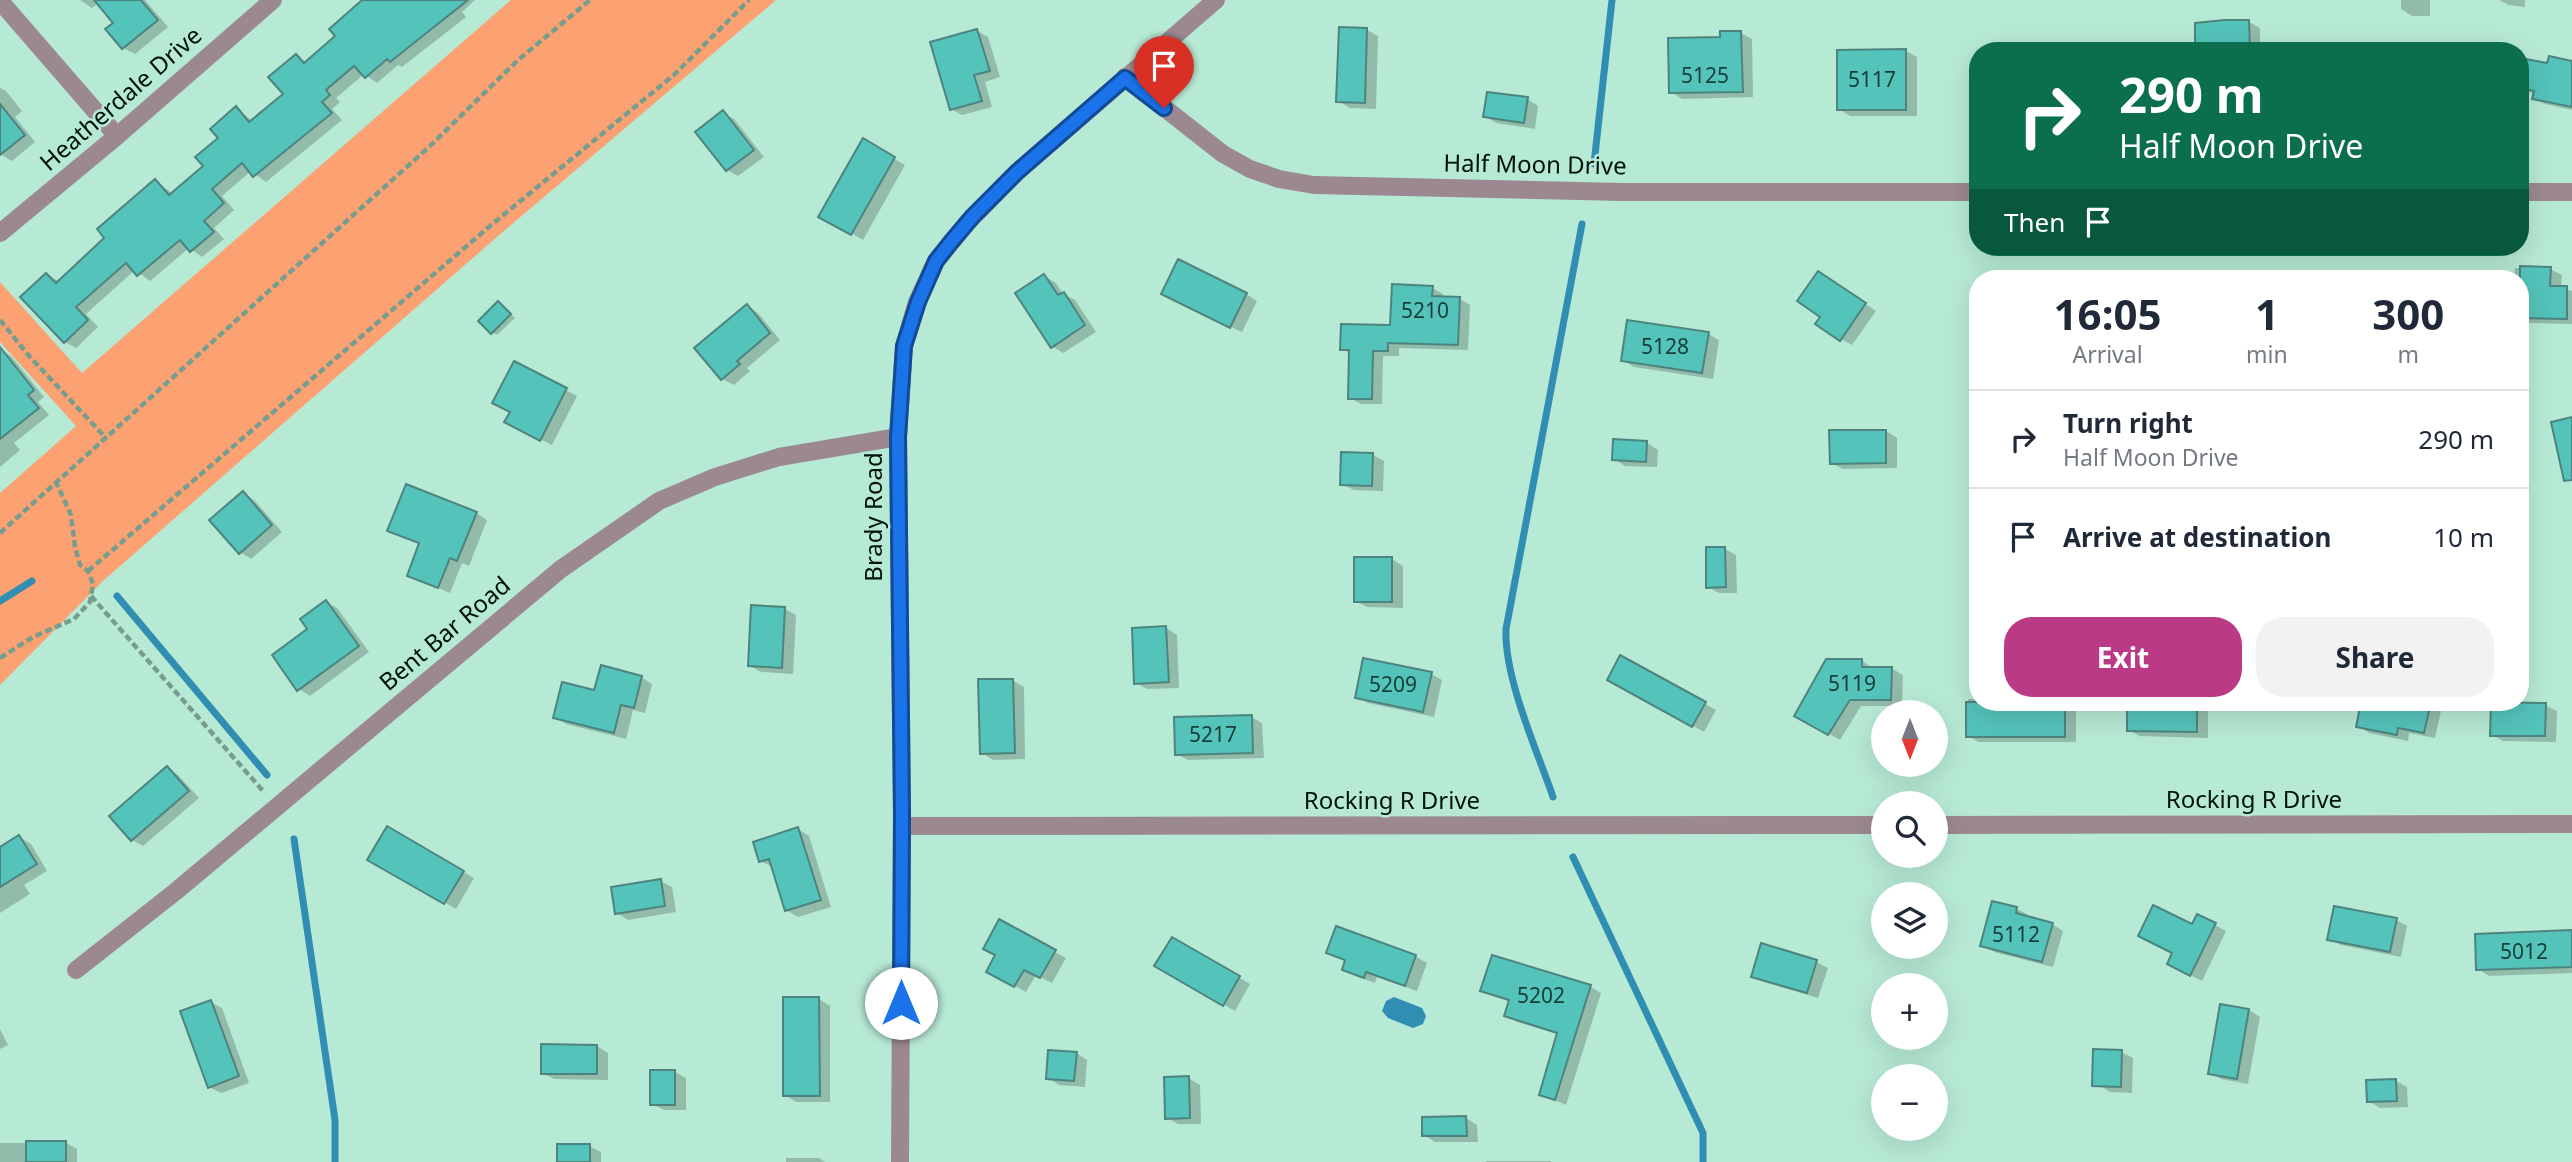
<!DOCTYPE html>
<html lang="en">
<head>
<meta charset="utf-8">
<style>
	body { margin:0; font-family:"Noto Sans",sans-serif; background:#f2f2f3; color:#1f2937; height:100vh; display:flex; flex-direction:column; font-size:26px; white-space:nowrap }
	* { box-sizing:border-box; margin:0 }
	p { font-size:23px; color:#747a83 }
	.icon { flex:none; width:38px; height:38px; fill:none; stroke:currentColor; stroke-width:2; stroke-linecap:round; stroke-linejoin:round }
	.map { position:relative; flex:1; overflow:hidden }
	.sheet { position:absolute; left:1969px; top:270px; width:560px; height:441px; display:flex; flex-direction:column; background:#fff; border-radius:28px; box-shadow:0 7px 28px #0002 }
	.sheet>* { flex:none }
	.hud { position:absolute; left:1969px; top:42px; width:560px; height:214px; border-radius:28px; box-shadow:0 7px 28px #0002; background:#0b6e4f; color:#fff; overflow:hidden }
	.needle { width:46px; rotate:180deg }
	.buttons { position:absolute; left:1871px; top:700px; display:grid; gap:14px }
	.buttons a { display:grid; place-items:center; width:77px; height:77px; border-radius:50%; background:#fff; box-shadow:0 7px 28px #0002; font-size:35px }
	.pin { position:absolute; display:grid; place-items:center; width:60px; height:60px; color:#fff; margin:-72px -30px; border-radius:50% 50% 50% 0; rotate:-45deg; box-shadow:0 0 7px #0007 }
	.pin .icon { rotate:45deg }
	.me { position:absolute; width:77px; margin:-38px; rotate:0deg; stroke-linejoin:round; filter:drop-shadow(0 0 5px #0008) }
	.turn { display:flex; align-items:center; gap:24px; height:147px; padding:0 35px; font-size:32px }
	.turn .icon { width:91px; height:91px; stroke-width:2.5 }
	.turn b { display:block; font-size:49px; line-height:60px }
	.then { display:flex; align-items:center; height:66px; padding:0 35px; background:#0003; gap:14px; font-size:26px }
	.eta { display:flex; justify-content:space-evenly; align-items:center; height:119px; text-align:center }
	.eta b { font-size:42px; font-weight:700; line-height:49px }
	.button { display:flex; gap:14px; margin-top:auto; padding:14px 35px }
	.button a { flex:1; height:80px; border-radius:28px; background:#ba3a86; color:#fff; font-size:28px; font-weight:700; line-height:80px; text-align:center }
	.button a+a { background:#f2f2f3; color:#1f2937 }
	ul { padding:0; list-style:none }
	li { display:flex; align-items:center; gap:21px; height:98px; padding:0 35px; border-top:2px solid #e0e1e3 }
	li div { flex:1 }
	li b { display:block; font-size:26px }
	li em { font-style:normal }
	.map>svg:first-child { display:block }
	.green { fill:#fca171 }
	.water { fill:#308eb2 }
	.shadow { fill:#0003 }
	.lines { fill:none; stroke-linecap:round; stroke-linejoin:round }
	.stream { stroke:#308eb2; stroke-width:7 }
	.building { fill:#54c3ba; stroke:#4e847f; stroke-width:2 }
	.path { stroke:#769d8d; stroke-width:4.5; stroke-dasharray:7 3.5; stroke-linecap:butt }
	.minor { stroke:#9c8891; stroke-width:18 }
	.route-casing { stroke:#114b97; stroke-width:18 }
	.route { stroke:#1a73e8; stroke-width:12 }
	.labels { text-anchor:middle; stroke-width:5; stroke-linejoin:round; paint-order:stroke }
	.number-label { font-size:21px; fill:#163e37 }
	.street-label { font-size:24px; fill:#01120b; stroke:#b7ead5 }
</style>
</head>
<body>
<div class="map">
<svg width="2572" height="1162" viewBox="0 0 2572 1162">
	<rect width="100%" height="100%" fill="#b7ead5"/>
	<polygon class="green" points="511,0 776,0 498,236 103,581 0,685 0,493 76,426 0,342 0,282 82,373"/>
	<polygon class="water" points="1394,997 1422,1008 1426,1016 1423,1024 1413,1028 1388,1018 1382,1011 1386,1001"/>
	<g class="shadow">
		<polygon points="80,0 145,0 168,27 135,54 123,48 108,29 116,23 99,3 92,8"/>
		<polygon points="366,0 475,0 462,12 466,17 402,67 398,65 377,83 364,74 336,98 340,102 332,109 342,120 266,182 251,171 222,196 234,210 214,228 224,239 202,257 189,248 150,281 135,270 86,314 98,327 76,348 65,342 47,275 58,281 107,238 156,181 173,194 205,167 236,109 253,121 285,95 297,56 307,63 338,36"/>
		<polygon points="2401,0 2430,0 2430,16 2412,16 2401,9"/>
		<polygon points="2499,0 2525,0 2525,7 2509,5"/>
		<polygon points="2249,22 2260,28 2260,51 2197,51"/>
		<polygon points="1367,30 1378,36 1376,109 1350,108 1338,101"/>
		<polygon points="977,31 988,37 1000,77 985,82 992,107 962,115 951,109"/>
		<polygon points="1741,33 1752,39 1753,97 1682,99 1671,92 1722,39"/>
		<polygon points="1906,51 1917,57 1917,116 1850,116 1839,109"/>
		<polygon points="2520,59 2549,65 2572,63 2572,110 2545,104 2534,98 2535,94 2520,89"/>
		<polygon points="0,88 6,91 22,111 15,117 35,142 12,161 0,154"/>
		<polygon points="1527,99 1538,106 1535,129 1496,123 1485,116"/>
		<polygon points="723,113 734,119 764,157 738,176 727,170"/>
		<polygon points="863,141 905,165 863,240 821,216"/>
		<polygon points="2515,268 2550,269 2562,275 2561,288 2572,291 2572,324 2525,323 2520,321 2520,278 2514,278"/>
		<polygon points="1044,276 1056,283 1063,294 1075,300 1096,332 1063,353 1052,346"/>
		<polygon points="1829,279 1876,311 1852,345 1841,339"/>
		<polygon points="1432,288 1443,294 1443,298 1460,299 1470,305 1468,350 1399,348 1399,356 1383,356 1382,404 1361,404 1350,398 1351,354 1342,349 1392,327"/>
		<polygon points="1246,294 1257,301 1242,332 1174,300"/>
		<polygon points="503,306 515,318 497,335 492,332"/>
		<polygon points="747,306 758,313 780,340 747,368 750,371 734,385 722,379"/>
		<polygon points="1976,323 1978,323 1978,358 1975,357"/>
		<polygon points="1708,334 1719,340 1713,379 1634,367 1623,360"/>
		<polygon points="0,349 11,356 44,397 38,402 49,415 14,443 20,450 0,467"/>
		<polygon points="566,390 577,396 552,445 518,428 512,412"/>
		<polygon points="1886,431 1897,438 1897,468 1843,469 1831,463"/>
		<polygon points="1647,443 1658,450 1657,467 1625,466 1614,459"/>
		<polygon points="1373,455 1384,461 1383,491 1354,490 1342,484"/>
		<polygon points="243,493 254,500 282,532 251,559 240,552"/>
		<polygon points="476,513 487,520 469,566 462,563 450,593 409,575 421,544 389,530"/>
		<polygon points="1725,549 1736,555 1737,593 1719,593 1708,587"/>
		<polygon points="1392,559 1403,566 1403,608 1367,607 1355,601"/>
		<polygon points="326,602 337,608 369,652 310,696 299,689"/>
		<polygon points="785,609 796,615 793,674 761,672 749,665"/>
		<polygon points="1166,628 1177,635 1179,688 1147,689 1136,683"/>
		<polygon points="1621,657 1716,710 1704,732 1609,679"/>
		<polygon points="1861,660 1872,668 1891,668 1903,675 1902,706 1861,706 1840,740 1796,715"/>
		<polygon points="1431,674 1442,680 1434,717 1368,703 1357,697"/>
		<polygon points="641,677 652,684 645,713 633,710 626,739 566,724 555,717 596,692"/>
		<polygon points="1012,680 1024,687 1025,759 993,760 982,753"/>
		<polygon points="1968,699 1978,699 1978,702 2070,702 2076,705 2076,742 1979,742 1968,736"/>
		<polygon points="2129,702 2202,702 2208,706 2208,738 2140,736 2128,730"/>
		<polygon points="2363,702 2443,702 2435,738 2409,733 2408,741 2369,733 2358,726"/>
		<polygon points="2545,705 2557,711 2556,742 2503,741 2492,735"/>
		<polygon points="1251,717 1262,723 1264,758 1188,760 1176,754"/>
		<polygon points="167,768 178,775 199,798 143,846 132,840"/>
		<polygon points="388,828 474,878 456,909 370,859"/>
		<polygon points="798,829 809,836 831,907 798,917 786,910 773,867 760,861"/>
		<polygon points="19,837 31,844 47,871 24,885 30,894 0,913 0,849"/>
		<polygon points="660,881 672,887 676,912 628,920 617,913"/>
		<polygon points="2017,909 2028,915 2027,918 2052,924 2063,931 2053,967 1994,952 1983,945"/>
		<polygon points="2396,920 2407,926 2401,957 2341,945 2329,939"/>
		<polygon points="1000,922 1066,958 1052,983 1036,975 1026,992 988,971 997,955"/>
		<polygon points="2215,925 2226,931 2202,981 2180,970 2193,926"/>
		<polygon points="2572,932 2572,973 2489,976 2478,969"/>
		<polygon points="1173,939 1250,984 1235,1011 1157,966"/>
		<polygon points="1762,945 1816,962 1828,968 1818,998 1764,982 1753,976"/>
		<polygon points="1328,952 1415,956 1427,963 1417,991 1377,977 1375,983 1355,976 1344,969 1347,961"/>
		<polygon points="1493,957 1591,987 1601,993 1566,1105 1541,1094 1559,1034 1517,1022 1506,1015 1510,1002 1482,991"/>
		<polygon points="819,999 830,1006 830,1102 796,1102 785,1095"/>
		<polygon points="210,1002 222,1008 249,1083 221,1093 209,1087"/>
		<polygon points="2249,1010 2260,1017 2248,1084 2221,1079 2210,1073"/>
		<polygon points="0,1029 8,1045 0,1049"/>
		<polygon points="597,1046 608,1053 608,1080 554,1079 543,1073"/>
		<polygon points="2121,1052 2133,1058 2132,1093 2110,1092 2099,1085"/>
		<polygon points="1076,1053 1087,1060 1085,1087 1059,1085 1048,1078"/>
		<polygon points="675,1072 686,1078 686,1110 664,1110 652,1104"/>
		<polygon points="1188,1078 1200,1085 1201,1124 1178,1124 1167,1118"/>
		<polygon points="2396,1081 2407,1087 2408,1107 2380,1108 2369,1101"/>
		<polygon points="1466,1118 1477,1125 1478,1142 1435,1142 1424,1135"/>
		<polygon points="0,1143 66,1143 77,1149 77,1162 0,1162"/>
		<polygon points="589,1146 601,1152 601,1162 559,1162"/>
		<polygon points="786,1158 819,1158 825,1162 786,1162"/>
		<polygon points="1486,1161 1550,1161 1552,1162 1486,1162"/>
	</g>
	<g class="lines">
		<g class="stream">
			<polyline points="1594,164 1612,0"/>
			<polyline points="117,596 267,775"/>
			<polyline points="0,601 32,581"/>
			<path d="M1553,797C1537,750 1504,678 1506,629L1582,224"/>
			<polyline points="294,839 335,1120 335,1162"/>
			<polyline points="1573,857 1703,1133 1703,1162"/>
		</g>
	</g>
	<g class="building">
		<polygon points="94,0 141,0 158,20 122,49 105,29 113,23"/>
		<polygon points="362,0 468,0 390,62 387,59 365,78 354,66 326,90 330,95 322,102 332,113 253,177 242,163 212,189 224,203 204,221 214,232 190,252 180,240 137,276 126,263 76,307 88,320 64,343 20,297 46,273 56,283 104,238 97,229 155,179 169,195 203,166 195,157 218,138 210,129 236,106 249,122 283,94 268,77 296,54 304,63 335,36 329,29"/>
		<polygon points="2225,20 2249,20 2250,51 2195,51 2195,23"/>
		<polygon points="1339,27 1367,28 1365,103 1336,102"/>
		<polygon points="977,29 990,71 974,75 982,101 950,110 930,42"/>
		<polygon points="1720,31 1741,31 1743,92 1669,93 1668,38 1720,37"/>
		<polygon points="1906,49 1906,110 1837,110 1837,50"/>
		<polygon points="2549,56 2572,61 2572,107 2532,99 2534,91 2520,88 2520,58 2547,63"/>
		<polygon points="1487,92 1528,97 1524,123 1483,117"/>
		<polygon points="0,104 25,135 0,155"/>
		<polygon points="723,110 754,150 726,171 695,132"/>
		<polygon points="863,138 895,157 851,235 818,217"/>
		<polygon points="1178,259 1247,293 1230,328 1161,294"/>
		<polygon points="2520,266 2551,267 2550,286 2567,286 2567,319 2520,318"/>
		<polygon points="1818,271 1866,303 1840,341 1815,324 1820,317 1797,301"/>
		<polygon points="1044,274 1058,295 1064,292 1085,325 1051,348 1015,293"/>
		<polygon points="1392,284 1433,286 1432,296 1460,297 1458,345 1388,343 1388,351 1373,351 1372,399 1348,399 1349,350 1340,350 1341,324 1390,325"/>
		<polygon points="498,301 511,314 491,334 478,321"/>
		<polygon points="747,304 770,333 737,361 740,364 721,380 694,348"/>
		<polygon points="1627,320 1709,332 1702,373 1621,361"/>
		<polygon points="0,347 34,390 28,395 39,408 0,439"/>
		<polygon points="514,361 567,388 540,441 504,422 510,412 492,403"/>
		<polygon points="2572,417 2572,480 2564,481 2551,422"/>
		<polygon points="1829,430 1886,430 1886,463 1830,464"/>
		<polygon points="1613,439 1647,441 1646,462 1612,460"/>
		<polygon points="1341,452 1373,453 1372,486 1340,485"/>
		<polygon points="406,484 477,512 457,561 450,558 438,588 407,576 419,543 387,531"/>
		<polygon points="243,491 272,525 239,554 209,520"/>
		<polygon points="1706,547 1725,547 1726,587 1706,588"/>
		<rect x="1354" y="557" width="38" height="45"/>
		<polygon points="326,600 359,646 297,691 272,655 307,629 300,619"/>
		<polygon points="751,605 785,607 782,668 748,666"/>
		<polygon points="1166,626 1169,682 1134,684 1132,628"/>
		<polygon points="1620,655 1706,702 1692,727 1607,680"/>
		<polygon points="1363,658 1432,672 1423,712 1355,698"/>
		<polygon points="1826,659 1862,659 1862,667 1892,667 1891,700 1850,700 1828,735 1794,716"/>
		<polygon points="601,665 642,676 634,708 621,705 614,733 553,718 562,682 594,690"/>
		<polygon points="978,679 1013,679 1015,753 980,754"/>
		<rect x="1966" y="702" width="99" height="35"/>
		<polygon points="2127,702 2197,702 2197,732 2127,731"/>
		<polygon points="2361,702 2431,702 2424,733 2398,728 2397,735 2356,727"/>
		<polygon points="2491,702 2546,703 2545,736 2490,736"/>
		<polygon points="1252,715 1253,753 1175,755 1174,717"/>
		<polygon points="167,766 189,791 131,841 109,816"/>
		<polygon points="387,826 464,871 444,904 367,860"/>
		<polygon points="798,827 821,900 785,911 769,859 759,862 753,842"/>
		<polygon points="19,835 37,864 0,887 0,847"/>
		<polygon points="661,879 665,906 615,914 611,887"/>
		<polygon points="1992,901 2017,907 2016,913 2053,923 2042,962 1980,946"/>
		<polygon points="2153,905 2192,924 2197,914 2216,923 2190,976 2167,964 2172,953 2138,936"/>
		<polygon points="2334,906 2397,918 2390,952 2327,940"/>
		<polygon points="999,919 1056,950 1040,978 1024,970 1014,987 986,972 995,955 983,949"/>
		<polygon points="1336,926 1416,955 1405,986 1366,972 1364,978 1342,970 1345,960 1326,953"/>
		<polygon points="2572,930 2572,967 2476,970 2475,934"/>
		<polygon points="1172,937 1240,976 1223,1006 1154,966"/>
		<polygon points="1761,943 1817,960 1807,993 1751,977"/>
		<polygon points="1492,955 1591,985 1555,1100 1539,1095 1557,1033 1504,1016 1509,1000 1480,991"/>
		<polygon points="783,997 819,997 820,1096 783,1096"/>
		<polygon points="211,1000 239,1076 208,1088 180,1011"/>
		<polygon points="2220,1004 2249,1009 2237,1079 2208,1074"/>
		<polygon points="541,1044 597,1045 597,1074 541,1074"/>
		<polygon points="2093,1049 2122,1050 2121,1087 2092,1086"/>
		<polygon points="1048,1050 1077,1052 1074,1081 1046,1079"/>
		<rect x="650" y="1070" width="25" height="35"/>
		<polygon points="1189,1076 1190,1118 1165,1119 1164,1077"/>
		<polygon points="2396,1079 2397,1101 2367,1102 2366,1080"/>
		<polygon points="1466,1116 1467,1136 1422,1136 1422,1117"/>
		<rect x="26" y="1141" width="40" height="21"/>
		<rect x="557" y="1144" width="33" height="18"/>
	</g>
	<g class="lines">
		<g class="path">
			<polyline points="0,320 29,356 106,438"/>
			<polyline points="0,533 430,146 517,61 590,0"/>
			<polyline points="88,571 490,226 675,74 749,0"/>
			<polyline points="91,596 264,792"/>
			<polyline points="0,658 33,637 74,619 90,602 93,584 88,571 80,565 75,547 71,515 56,482"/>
		</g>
		<g class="minor">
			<polyline points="0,1 117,136"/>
			<polyline points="1125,77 1223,154 1250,169 1279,179 1314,185 1622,192 1978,192"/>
			<polyline points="2520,192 2572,192"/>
			<polyline points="0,233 117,136 273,0"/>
			<polyline points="1936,825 2572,824"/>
			<polyline points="902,826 1883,825"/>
			<polyline points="76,970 175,892 561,569 659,501 715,477 779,457 898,437"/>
			<polyline points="900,1162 902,814 898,437 904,346 917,302 936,261 967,223 1017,172 1216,0"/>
		</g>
	</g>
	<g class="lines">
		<defs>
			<polyline id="route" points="901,1003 902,814 898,437 904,346 918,302 936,261 951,242 973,216 1017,172 1125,78 1164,108"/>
		</defs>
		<use href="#route" class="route-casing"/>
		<use href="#route" class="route"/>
	</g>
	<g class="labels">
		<g class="number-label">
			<text x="1705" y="83">5125</text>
			<text x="1872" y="87">5117</text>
			<text x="1425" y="318">5210</text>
			<text x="1665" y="354">5128</text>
			<text x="1852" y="691">5119</text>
			<text x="1393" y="692">5209</text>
			<text x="1213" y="742">5217</text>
			<text x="2016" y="942">5112</text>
			<text x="2524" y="959">5012</text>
			<text x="1541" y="1003">5202</text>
		</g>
		<g class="street-label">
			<text transform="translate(121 99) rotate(-41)" y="8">Heatherdale Drive</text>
			<text transform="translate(1535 165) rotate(1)" y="8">Half Moon Drive</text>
			<text transform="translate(874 517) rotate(-90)" y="8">Brady Road</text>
			<text transform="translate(445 634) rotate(-40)" y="8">Bent Bar Road</text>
			<text x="2254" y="808">Rocking R Drive</text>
			<text x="1392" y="809">Rocking R Drive</text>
		</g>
	</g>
</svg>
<div class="buttons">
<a><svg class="needle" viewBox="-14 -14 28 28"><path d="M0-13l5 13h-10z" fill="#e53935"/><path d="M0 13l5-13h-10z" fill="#747a83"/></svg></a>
<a><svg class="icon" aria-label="search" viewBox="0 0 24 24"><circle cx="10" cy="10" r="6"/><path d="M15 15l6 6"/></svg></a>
<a><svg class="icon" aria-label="layers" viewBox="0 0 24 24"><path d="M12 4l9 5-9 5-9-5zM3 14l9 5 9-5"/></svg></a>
<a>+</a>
<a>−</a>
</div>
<div class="pin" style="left:1164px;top:108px;background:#d93025"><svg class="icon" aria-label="arrive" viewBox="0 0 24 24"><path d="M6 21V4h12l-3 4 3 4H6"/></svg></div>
<svg class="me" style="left:901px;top:1003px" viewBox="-20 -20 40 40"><circle r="19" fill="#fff"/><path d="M0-13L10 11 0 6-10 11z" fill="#1a73e8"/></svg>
<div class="hud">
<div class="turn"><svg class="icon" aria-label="right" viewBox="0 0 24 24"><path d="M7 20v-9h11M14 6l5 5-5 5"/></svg><div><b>290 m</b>Half Moon Drive</div></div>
<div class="then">Then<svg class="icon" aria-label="arrive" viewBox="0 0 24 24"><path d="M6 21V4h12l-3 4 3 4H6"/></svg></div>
</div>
<section class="sheet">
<div class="eta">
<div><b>16:05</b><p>Arrival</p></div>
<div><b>1</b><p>min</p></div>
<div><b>300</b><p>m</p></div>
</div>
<ul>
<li><svg class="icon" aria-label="right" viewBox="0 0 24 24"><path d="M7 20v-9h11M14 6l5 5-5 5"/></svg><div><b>Turn right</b><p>Half Moon Drive</p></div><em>290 m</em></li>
<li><svg class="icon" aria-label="arrive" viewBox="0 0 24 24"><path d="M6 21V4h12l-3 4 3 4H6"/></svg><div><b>Arrive at destination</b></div><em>10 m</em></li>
</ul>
<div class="button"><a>Exit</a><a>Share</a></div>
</section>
</div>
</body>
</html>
